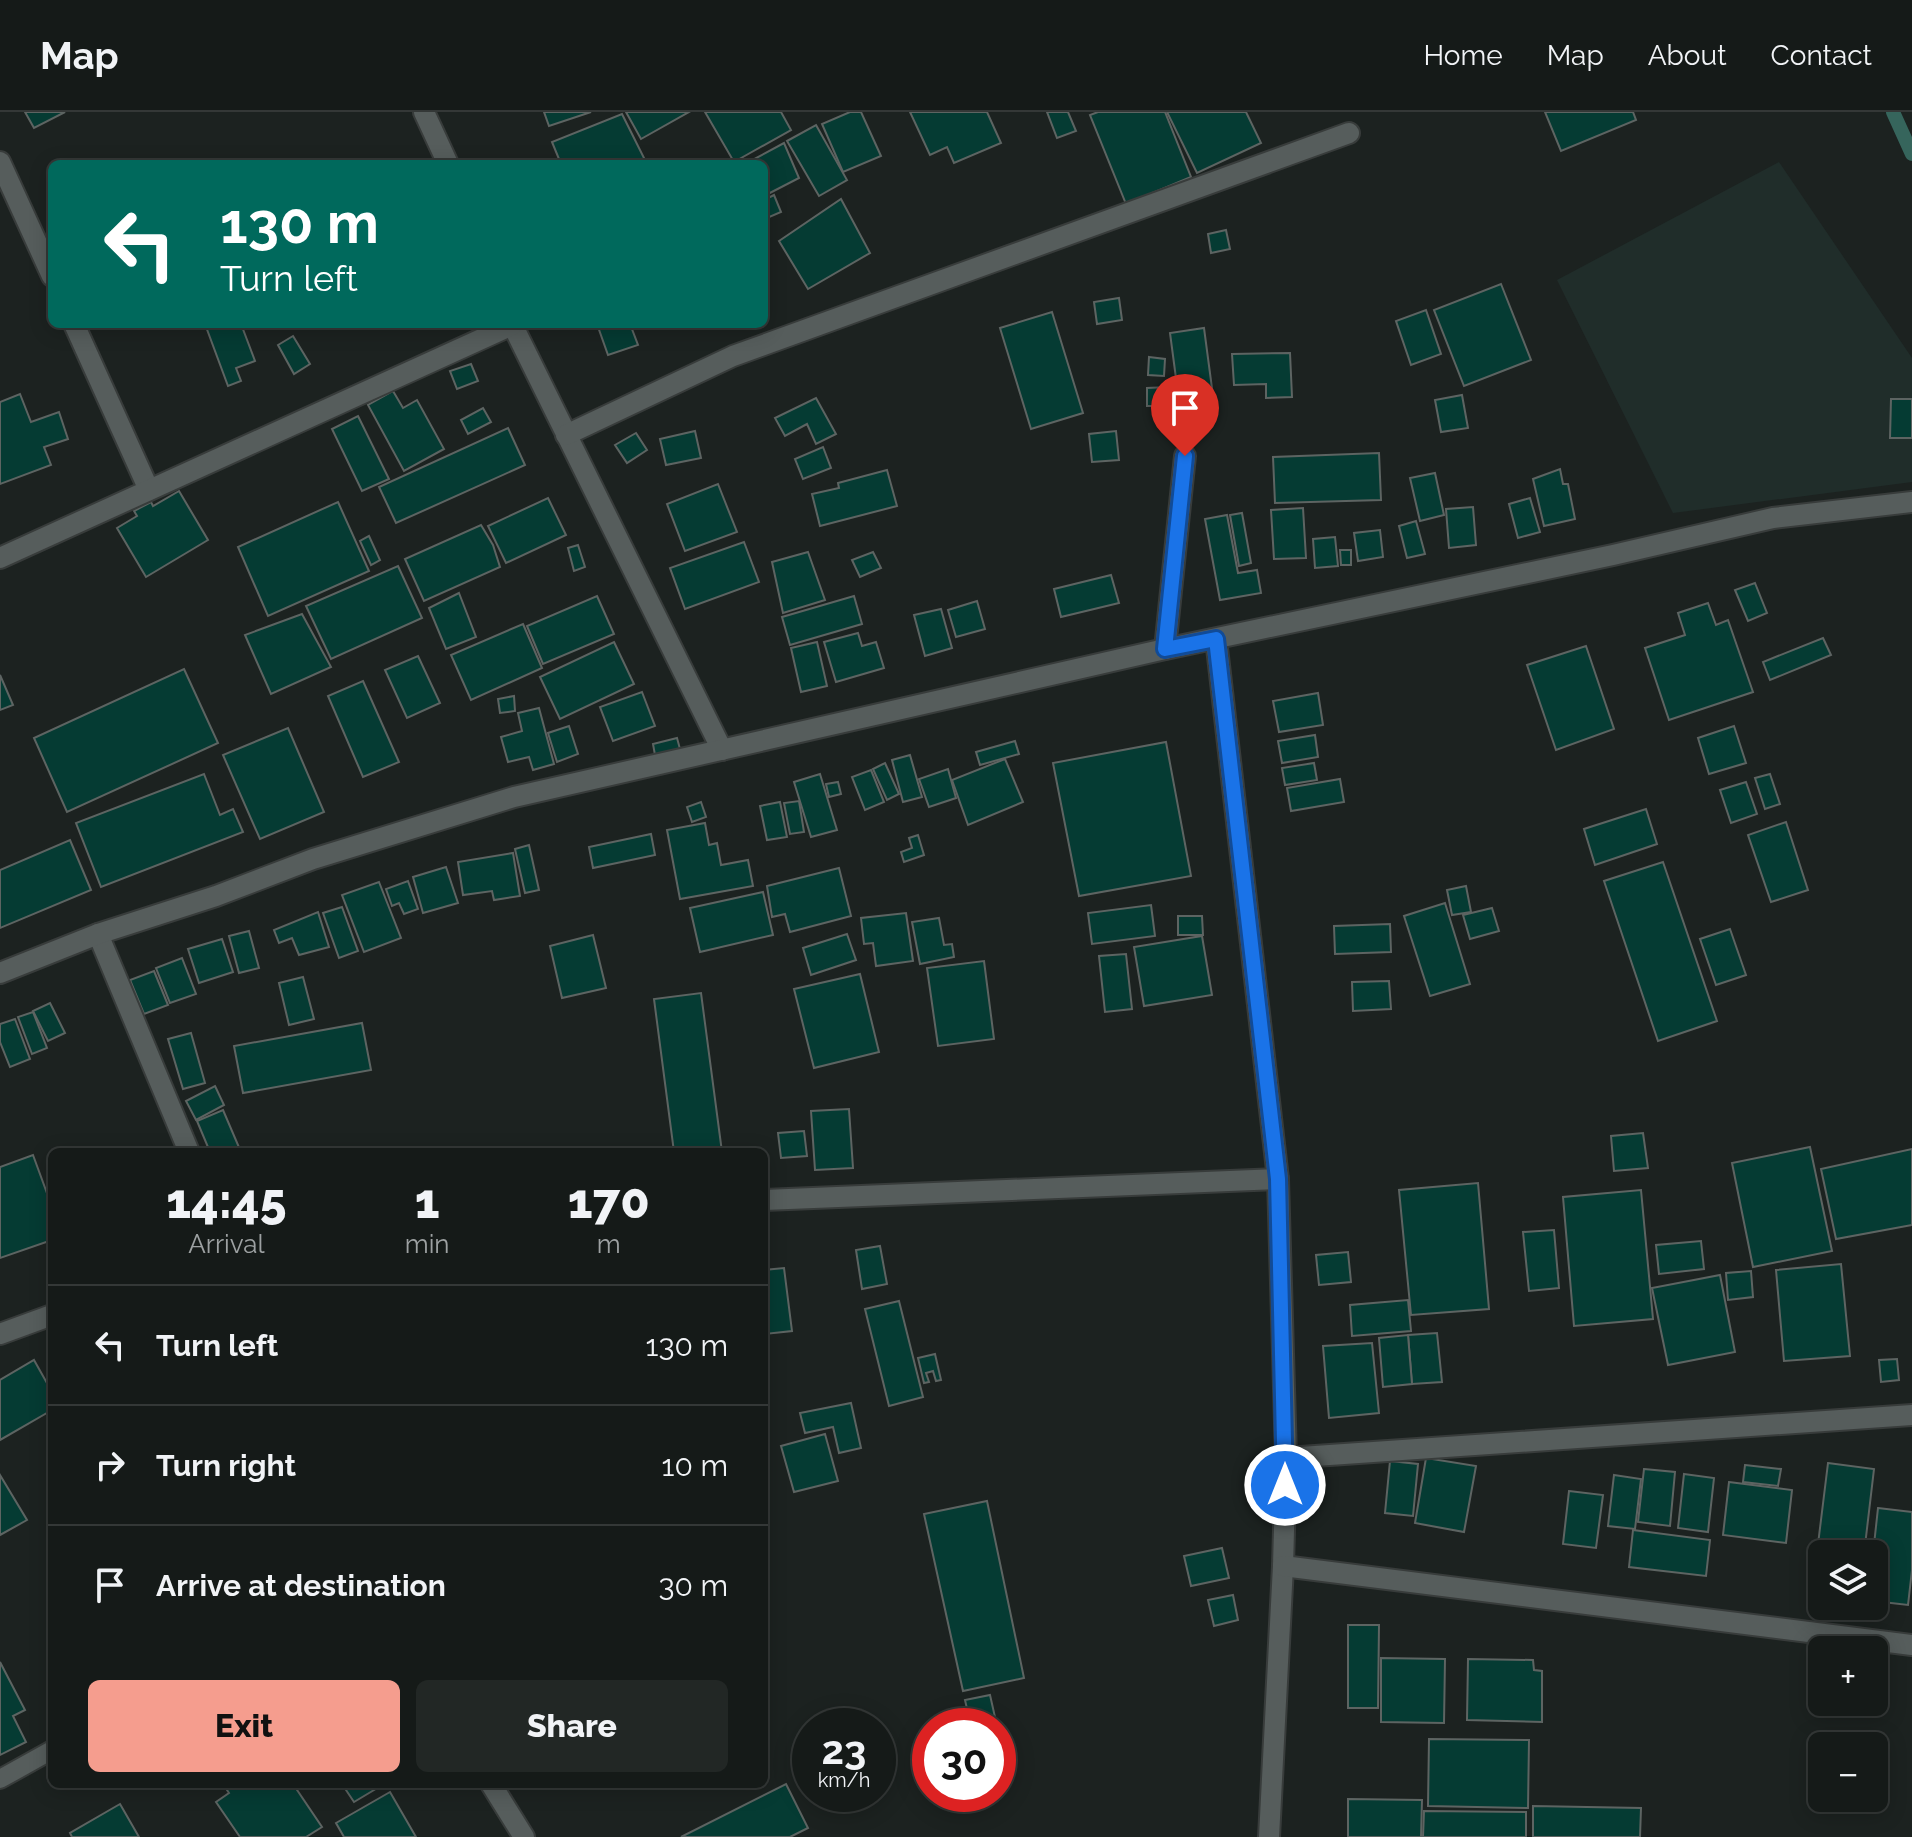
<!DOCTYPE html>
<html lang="en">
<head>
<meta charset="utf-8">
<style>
	body { margin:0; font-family:Raleway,sans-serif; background:#222725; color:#f1f3f6; height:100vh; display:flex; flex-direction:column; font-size:30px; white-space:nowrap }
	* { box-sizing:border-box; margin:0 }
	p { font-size:26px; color:#9da1a2 }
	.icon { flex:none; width:44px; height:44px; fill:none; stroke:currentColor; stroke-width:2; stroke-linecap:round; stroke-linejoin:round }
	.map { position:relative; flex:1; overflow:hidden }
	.details { position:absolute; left:48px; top:1036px; width:720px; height:640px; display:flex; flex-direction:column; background:#151a18; border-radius:12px; box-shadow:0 4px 20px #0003,0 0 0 2px #343837 }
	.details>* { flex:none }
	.banner { position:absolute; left:48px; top:48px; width:720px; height:168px; border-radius:12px; box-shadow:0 4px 20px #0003,0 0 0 2px #343837; background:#00695c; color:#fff; overflow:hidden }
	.tools { position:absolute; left:1808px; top:1428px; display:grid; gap:16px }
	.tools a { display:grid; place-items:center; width:80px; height:80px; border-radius:12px; background:#151a18; box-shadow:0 4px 20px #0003,0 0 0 2px #343837; font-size:40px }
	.speed { position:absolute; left:792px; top:1596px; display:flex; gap:16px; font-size:40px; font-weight:700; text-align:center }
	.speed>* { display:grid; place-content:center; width:104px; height:104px; border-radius:50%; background:#151a18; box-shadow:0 4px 20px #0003,0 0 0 2px #343837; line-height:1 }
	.speed small { font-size:20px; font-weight:400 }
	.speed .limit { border:12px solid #d22; background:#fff; color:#111 }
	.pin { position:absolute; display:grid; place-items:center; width:68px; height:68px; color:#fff; margin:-82px -34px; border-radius:50% 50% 50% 0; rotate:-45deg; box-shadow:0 0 8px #0007 }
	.pin .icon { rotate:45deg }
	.me { position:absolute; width:88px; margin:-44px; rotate:0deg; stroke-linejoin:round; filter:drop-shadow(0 0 6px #0008) }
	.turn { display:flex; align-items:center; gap:28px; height:168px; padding:0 40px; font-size:36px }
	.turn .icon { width:104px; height:104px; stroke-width:2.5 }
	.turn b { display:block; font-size:56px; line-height:68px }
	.eta { display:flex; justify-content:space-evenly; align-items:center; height:136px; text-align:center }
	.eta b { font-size:48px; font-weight:800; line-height:56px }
	.cta { display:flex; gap:16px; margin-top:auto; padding:16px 40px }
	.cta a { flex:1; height:92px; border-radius:12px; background:#f59d8e; color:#111; font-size:32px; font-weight:800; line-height:92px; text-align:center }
	.cta a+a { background:#222725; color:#f1f3f6 }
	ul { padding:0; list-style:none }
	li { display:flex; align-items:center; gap:24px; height:120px; padding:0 40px; border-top:2px solid #343837 }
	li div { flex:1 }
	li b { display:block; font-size:30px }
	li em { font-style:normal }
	header { display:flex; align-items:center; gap:48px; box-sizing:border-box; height:112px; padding:0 40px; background:#151a18; border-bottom:2px solid #343837 }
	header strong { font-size:38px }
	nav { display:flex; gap:44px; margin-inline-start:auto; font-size:28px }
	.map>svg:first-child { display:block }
	.built { fill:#202d2a }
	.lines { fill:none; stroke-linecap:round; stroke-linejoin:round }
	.stream { stroke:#36655c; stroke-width:14 }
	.building { fill:#053b33; stroke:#5d6462; stroke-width:2 }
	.lane-casing { stroke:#383c3b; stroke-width:22 }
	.street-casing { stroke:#383c3b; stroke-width:24 }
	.lane { stroke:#565d5c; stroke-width:18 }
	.street { stroke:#565d5c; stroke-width:20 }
	.route-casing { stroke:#114b97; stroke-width:20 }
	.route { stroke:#1a73e8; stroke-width:14 }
</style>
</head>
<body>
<header>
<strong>Map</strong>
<nav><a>Home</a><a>Map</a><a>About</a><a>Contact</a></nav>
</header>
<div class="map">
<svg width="1912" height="1725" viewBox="0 0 1912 1725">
	<rect width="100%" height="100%" fill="#1c2220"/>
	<polygon class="built" points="1779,50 1912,246 1912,370 1673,401 1557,168"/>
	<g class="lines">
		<polyline class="stream" points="1893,0 1912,42"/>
	</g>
	<g class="building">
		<polygon points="25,0 65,0 34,16"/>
		<polygon points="544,0 591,0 549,14"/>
		<polygon points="626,0 689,0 641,27"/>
		<polygon points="705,0 781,0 791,18 734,50"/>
		<polygon points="850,0 861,0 881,44 843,60 822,12"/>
		<polygon points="910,0 987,0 1001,31 954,51 947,35 930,43"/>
		<polygon points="1047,0 1068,0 1076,19 1057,26"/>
		<polygon points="1098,0 1165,0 1191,65 1126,92 1090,3"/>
		<polygon points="1167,0 1246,0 1261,31 1197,61"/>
		<polygon points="1545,0 1633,0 1636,8 1561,39"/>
		<polygon points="622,2 647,52 561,52 552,30"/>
		<polygon points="816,13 847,68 819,84 787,29"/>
		<polygon points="784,31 799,66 764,84 764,52 745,52"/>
		<polygon points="774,83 781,100 767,106 764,99 764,88"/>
		<polygon points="841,87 870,141 808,177 779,129"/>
		<polygon points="1226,118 1230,137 1211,141 1208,122"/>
		<polygon points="1501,172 1531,248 1464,274 1434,198"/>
		<polygon points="1119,186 1122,208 1097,212 1094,190"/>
		<polygon points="1426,198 1441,242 1411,253 1396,209"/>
		<polygon points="1052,200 1083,301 1031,317 1000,216"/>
		<polygon points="205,212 241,212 255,249 236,256 241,269 228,274"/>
		<polygon points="597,212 630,212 638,233 608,243"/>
		<polygon points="1204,216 1215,299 1181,304 1170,221"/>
		<polygon points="293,224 310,252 294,262 278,233"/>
		<polygon points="1290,241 1292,285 1266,286 1266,272 1234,273 1232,242"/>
		<polygon points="1149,245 1165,247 1164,264 1148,263"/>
		<polygon points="471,252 478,269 457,277 450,259"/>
		<polygon points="1169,275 1169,294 1147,294 1147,276"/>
		<polygon points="393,279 403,296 417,288 444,337 404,359 368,293"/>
		<polygon points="20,282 31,310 59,300 68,327 44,335 51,353 0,372 0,290"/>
		<polygon points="1462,283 1468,316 1441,320 1435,288"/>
		<polygon points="816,286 836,322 816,332 807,312 785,324 775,306"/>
		<polygon points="1891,287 1912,287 1912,326 1890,326"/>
		<polygon points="483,296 491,310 468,322 461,308"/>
		<polygon points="358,304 389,367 362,379 332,317"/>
		<polygon points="508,316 525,353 396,411 379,375"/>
		<polygon points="695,319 701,346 666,353 660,327"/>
		<polygon points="1116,319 1119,348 1092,350 1089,322"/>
		<polygon points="636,321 647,338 627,351 615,333"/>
		<polygon points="823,335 831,356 803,367 795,347"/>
		<polygon points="1379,341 1381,388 1275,391 1273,345"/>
		<polygon points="1560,357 1563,372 1568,372 1575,407 1544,414 1533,367"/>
		<polygon points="887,358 897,394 820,414 812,382 839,376 838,371"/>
		<polygon points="1435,361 1444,403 1420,409 1410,366"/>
		<polygon points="718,372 737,420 685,439 667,392"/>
		<polygon points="179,379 208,428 146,465 117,416 137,404 134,399 151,390 153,394"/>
		<polygon points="548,386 566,423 506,451 488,414"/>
		<polygon points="1530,386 1540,420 1518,426 1509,392"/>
		<polygon points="338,390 369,459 268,504 238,435"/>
		<polygon points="1473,395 1476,433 1449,436 1446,397"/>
		<polygon points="1303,396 1306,446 1274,447 1271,398"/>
		<polygon points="1242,401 1251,451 1239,454 1230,403"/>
		<polygon points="1227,403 1238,461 1257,458 1261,481 1220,488 1205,407"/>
		<polygon points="1416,409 1425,442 1407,446 1399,414"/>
		<polygon points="481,413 493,433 500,455 424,489 405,447"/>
		<polygon points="1380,418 1383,445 1358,449 1354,421"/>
		<polygon points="369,424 380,448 371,453 360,429"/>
		<polygon points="1335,425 1338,454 1315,456 1313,427"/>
		<polygon points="744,430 759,470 685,497 670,456"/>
		<polygon points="578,433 585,455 574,459 568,436"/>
		<polygon points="1340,438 1351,438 1351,453 1341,453"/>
		<polygon points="808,440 825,488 783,501 772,450"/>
		<polygon points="873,440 881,456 860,465 852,448"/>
		<polygon points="398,454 422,506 331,547 306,494"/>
		<polygon points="1111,463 1119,491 1061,505 1054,477"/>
		<polygon points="1755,471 1767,501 1748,509 1735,478"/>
		<polygon points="459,481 476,525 446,537 429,496"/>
		<polygon points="597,484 614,522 543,552 527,514"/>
		<polygon points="854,484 862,512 790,533 782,505"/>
		<polygon points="977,489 985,517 956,525 948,498"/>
		<polygon points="1708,491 1716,513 1728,508 1753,580 1669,608 1645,536 1685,523 1678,501"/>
		<polygon points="941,497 952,536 925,544 914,503"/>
		<polygon points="302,502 331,555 271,582 245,523"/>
		<polygon points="523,512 542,556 471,588 451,543"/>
		<polygon points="858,521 862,534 876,530 884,556 836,570 824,530"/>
		<polygon points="1823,526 1831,543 1770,568 1763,550"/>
		<polygon points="614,530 634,572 560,607 540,565"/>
		<polygon points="817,530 827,574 801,580 791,536"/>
		<polygon points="1586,534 1614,617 1556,638 1527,553"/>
		<polygon points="418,544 440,591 407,606 385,558"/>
		<polygon points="184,557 218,631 67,700 34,626"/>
		<polygon points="0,563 13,593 0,598"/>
		<polygon points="363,569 399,650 363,665 328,584"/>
		<polygon points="642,580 655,614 613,629 600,595"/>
		<polygon points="1318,581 1323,613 1279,620 1273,589"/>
		<polygon points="514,584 515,599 500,601 498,587"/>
		<polygon points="539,596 554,652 533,658 529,645 508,650 501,625 522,619 518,601"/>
		<polygon points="569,614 578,642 557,650 548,621"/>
		<polygon points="1734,614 1746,651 1709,662 1698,626"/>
		<polygon points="288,616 324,700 260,727 223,643"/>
		<polygon points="1315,623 1318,645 1282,651 1278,629"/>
		<polygon points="677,626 680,637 655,643 653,632"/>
		<polygon points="1015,629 1019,642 980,653 976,640"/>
		<polygon points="1166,630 1191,764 1079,784 1053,651"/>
		<polygon points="910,643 922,685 903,690 892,648"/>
		<polygon points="1005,647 1023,690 968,713 952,668"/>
		<polygon points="885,651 899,682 887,688 873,657"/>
		<polygon points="1314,651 1317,668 1285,673 1282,656"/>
		<polygon points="948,657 956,686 929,695 919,667"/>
		<polygon points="871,658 884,690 865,698 852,665"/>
		<polygon points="204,662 220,703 233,697 243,720 101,775 76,711"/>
		<polygon points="820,662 837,718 811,725 794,670"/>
		<polygon points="1770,662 1780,692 1765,697 1755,666"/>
		<polygon points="1340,667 1344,690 1291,699 1287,676"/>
		<polygon points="838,670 841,682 829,685 826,672"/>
		<polygon points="1746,670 1757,702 1731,711 1720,678"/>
		<polygon points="799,689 804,720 790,722 784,691"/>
		<polygon points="701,690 706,705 692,710 687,695"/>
		<polygon points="780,690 787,725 767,728 760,694"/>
		<polygon points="1646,697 1657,732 1595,753 1584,717"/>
		<polygon points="1786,710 1808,778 1771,790 1748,723"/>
		<polygon points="705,711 709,733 717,731 721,753 748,748 753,774 680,787 667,718"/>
		<polygon points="651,722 655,743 593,756 589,735"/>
		<polygon points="918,723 924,743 904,750 901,740 912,736 909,726"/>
		<polygon points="70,728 91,778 0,816 0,758"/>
		<polygon points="529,733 539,778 525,781 515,737"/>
		<polygon points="513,741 520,784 494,788 492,779 463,783 458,750"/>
		<polygon points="1663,750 1717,909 1658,929 1604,769"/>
		<polygon points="446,755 458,791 423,801 413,765"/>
		<polygon points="839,756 851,804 790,820 785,802 772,805 767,774"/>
		<polygon points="408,769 418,797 404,802 399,791 392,794 386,777"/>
		<polygon points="379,770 401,826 364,840 342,783"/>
		<polygon points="1466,774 1471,800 1452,803 1447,778"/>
		<polygon points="763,780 773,823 700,840 690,796"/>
		<polygon points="1445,791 1470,872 1430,884 1404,804"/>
		<polygon points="1151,793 1155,824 1092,832 1088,801"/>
		<polygon points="342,795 358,839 339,846 323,801"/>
		<polygon points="1492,796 1499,819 1470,827 1463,803"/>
		<polygon points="318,800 329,835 299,843 292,826 279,831 274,818"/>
		<polygon points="906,801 913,849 876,854 873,831 864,832 861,806"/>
		<polygon points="1178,804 1202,804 1203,823 1178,823"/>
		<polygon points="939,806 944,833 952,832 954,845 920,852 912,810"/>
		<polygon points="1390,812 1391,840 1335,842 1334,814"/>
		<polygon points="1730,817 1746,863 1716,873 1700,827"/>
		<polygon points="249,819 259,856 239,861 229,824"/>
		<polygon points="847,822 856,848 811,863 803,836"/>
		<polygon points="593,823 606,876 562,886 550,834"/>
		<polygon points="1202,824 1212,883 1144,894 1134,835"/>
		<polygon points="222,827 233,860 199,871 188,837"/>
		<polygon points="1126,842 1132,897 1105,900 1099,844"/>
		<polygon points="182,846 196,882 170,891 156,856"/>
		<polygon points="984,849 994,927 938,934 927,856"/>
		<polygon points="154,859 168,893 144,902 130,868"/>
		<polygon points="860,862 879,940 814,956 794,877"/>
		<polygon points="303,865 314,907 289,913 279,871"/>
		<polygon points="1389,869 1391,897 1353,899 1352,870"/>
		<polygon points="701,881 722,1040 674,1040 654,887"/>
		<polygon points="50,891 65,921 48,929 33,899"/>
		<polygon points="33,900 47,936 32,942 18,905"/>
		<polygon points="15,907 30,947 10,955 0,930 0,912"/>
		<polygon points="362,911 371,958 243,981 234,934"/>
		<polygon points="191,921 205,971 183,977 168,927"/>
		<polygon points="215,974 224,993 196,1008 186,989"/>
		<polygon points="849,997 853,1056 815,1058 811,999"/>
		<polygon points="223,998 241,1040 210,1040 197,1009"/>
		<polygon points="804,1019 807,1044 781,1046 778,1021"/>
		<polygon points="1643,1021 1648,1056 1614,1059 1611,1024"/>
		<polygon points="1810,1035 1832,1139 1753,1155 1732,1051"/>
		<polygon points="1912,1037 1912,1113 1836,1127 1821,1057"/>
		<polygon points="33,1043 52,1095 52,1128 0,1146 0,1055"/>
		<polygon points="1478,1071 1489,1197 1411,1203 1399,1078"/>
		<polygon points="1641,1078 1653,1207 1574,1214 1563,1085"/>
		<polygon points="1554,1118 1559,1176 1529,1179 1523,1120"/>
		<polygon points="1701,1129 1704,1157 1659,1162 1656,1133"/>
		<polygon points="880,1134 887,1172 862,1177 856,1138"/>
		<polygon points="1348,1140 1351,1170 1319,1173 1316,1143"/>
		<polygon points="1841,1152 1850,1244 1784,1249 1776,1158"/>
		<polygon points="784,1156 792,1219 765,1222 764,1158"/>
		<polygon points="1751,1159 1753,1185 1728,1188 1726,1161"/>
		<polygon points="1720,1163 1735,1240 1668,1253 1652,1176"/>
		<polygon points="1408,1188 1411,1219 1352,1224 1350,1193"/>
		<polygon points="899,1189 923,1285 889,1294 865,1197"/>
		<polygon points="1437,1221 1442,1270 1412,1272 1408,1223"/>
		<polygon points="1408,1223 1412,1272 1383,1275 1379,1226"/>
		<polygon points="1372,1231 1379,1301 1329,1306 1323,1234"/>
		<polygon points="935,1242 941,1268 936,1269 933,1259 926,1261 929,1270 924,1271 918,1246"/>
		<polygon points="1897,1247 1899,1268 1881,1270 1879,1248"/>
		<polygon points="34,1248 52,1280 52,1298 0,1328 0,1268"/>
		<polygon points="851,1291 861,1336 839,1341 833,1315 805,1321 800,1301"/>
		<polygon points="825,1322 838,1369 794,1380 781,1334"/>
		<polygon points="1426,1346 1476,1354 1464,1420 1415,1411"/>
		<polygon points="1390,1349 1418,1352 1413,1404 1385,1401"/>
		<polygon points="1828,1351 1874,1357 1864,1442 1822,1442 1822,1483 1812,1481"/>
		<polygon points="1745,1353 1781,1357 1778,1374 1743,1370"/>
		<polygon points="1644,1357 1675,1360 1670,1414 1638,1410"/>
		<polygon points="1684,1362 1714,1366 1708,1420 1678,1416"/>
		<polygon points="0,1363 27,1408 0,1423"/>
		<polygon points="1614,1363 1641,1367 1635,1417 1608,1414"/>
		<polygon points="1729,1370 1792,1378 1786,1431 1723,1423"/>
		<polygon points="1569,1379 1603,1383 1596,1436 1563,1432"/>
		<polygon points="987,1389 1024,1566 963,1579 924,1402"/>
		<polygon points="1878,1396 1912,1400 1912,1458 1908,1493 1874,1489 1873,1442"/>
		<polygon points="1633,1418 1710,1428 1706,1464 1629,1455"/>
		<polygon points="1222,1436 1229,1466 1191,1474 1184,1444"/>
		<polygon points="1233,1483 1238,1508 1214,1514 1208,1488"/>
		<polygon points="1348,1513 1379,1513 1378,1596 1348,1596"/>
		<polygon points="1381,1546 1445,1547 1444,1611 1381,1610"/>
		<polygon points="1468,1547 1533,1548 1534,1558 1542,1559 1542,1610 1467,1608"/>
		<polygon points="0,1550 25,1598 13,1604 26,1630 0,1643"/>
		<polygon points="990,1583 997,1614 971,1614 965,1588"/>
		<polygon points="998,1618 1007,1658 998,1660"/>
		<polygon points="1429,1627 1529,1628 1528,1696 1428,1694"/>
		<polygon points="223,1672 293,1672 322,1715 306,1725 240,1725 216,1690 229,1681"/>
		<polygon points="342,1672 384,1672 354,1690"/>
		<polygon points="786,1672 808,1716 790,1725 681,1725"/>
		<polygon points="390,1680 416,1725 344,1725 336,1711"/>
		<polygon points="1348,1687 1422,1688 1421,1725 1348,1725"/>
		<polygon points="120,1692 139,1725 72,1725 70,1721"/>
		<polygon points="1533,1694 1641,1696 1640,1725 1533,1725"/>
		<polygon points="1424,1699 1526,1700 1526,1725 1423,1725"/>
	</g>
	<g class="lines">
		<defs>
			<polyline id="lane" points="0,1667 52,1638"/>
			<g id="street">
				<polyline points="424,0 448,52"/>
				<polyline points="0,50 52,164"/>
				<polyline points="74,212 149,378"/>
				<polyline points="512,212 722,638"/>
				<polyline points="566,323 733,244 1349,21"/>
				<polyline points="0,446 512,213"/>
				<polyline points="1216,527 1278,1067 1286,1346 1283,1454 1269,1725"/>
				<polyline points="1165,537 1185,344"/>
				<polyline points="98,822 189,1040"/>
				<polyline points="0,861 98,822 216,784 313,747 514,685 1165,537 1613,443 1773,406 1912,390"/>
				<polyline points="764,1088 1278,1067"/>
				<polyline points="0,1222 52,1203"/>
				<polyline points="1286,1346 1912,1303"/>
				<polyline points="1283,1454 1912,1533"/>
				<polyline points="491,1672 524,1725"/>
			</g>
		</defs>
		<use href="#lane" class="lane-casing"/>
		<use href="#street" class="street-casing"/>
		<use href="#lane" class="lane"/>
		<use href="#street" class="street"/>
	</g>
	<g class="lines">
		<defs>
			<polyline id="route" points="1185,344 1165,537 1216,527 1278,1067 1285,1373"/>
		</defs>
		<use href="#route" class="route-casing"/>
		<use href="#route" class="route"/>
	</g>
</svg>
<div class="tools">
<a><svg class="icon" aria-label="layers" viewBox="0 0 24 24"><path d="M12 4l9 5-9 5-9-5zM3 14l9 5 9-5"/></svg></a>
<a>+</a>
<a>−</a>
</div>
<div class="speed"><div>23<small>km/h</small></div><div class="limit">30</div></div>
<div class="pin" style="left:1185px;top:344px;background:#d93025"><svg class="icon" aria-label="arrive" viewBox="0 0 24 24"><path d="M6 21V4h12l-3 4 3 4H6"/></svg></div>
<svg class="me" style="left:1285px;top:1373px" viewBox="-20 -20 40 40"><circle r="17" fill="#1a73e8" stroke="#fff" stroke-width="3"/><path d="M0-11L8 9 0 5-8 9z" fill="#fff"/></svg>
<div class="banner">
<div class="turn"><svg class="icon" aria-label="left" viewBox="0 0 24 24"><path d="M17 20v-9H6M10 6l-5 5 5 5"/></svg><div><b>130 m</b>Turn left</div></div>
</div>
<section class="details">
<div class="eta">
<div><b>14:45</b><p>Arrival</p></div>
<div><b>1</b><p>min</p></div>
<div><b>170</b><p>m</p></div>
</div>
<ul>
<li><svg class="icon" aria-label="left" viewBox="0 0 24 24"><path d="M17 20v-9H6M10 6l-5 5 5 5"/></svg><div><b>Turn left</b></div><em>130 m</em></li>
<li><svg class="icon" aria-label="right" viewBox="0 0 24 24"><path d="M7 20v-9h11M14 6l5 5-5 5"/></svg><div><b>Turn right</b></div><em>10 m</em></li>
<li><svg class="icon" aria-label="arrive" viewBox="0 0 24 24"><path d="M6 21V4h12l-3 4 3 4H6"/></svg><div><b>Arrive at destination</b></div><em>30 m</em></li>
</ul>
<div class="cta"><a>Exit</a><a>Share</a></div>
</section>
</div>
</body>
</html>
